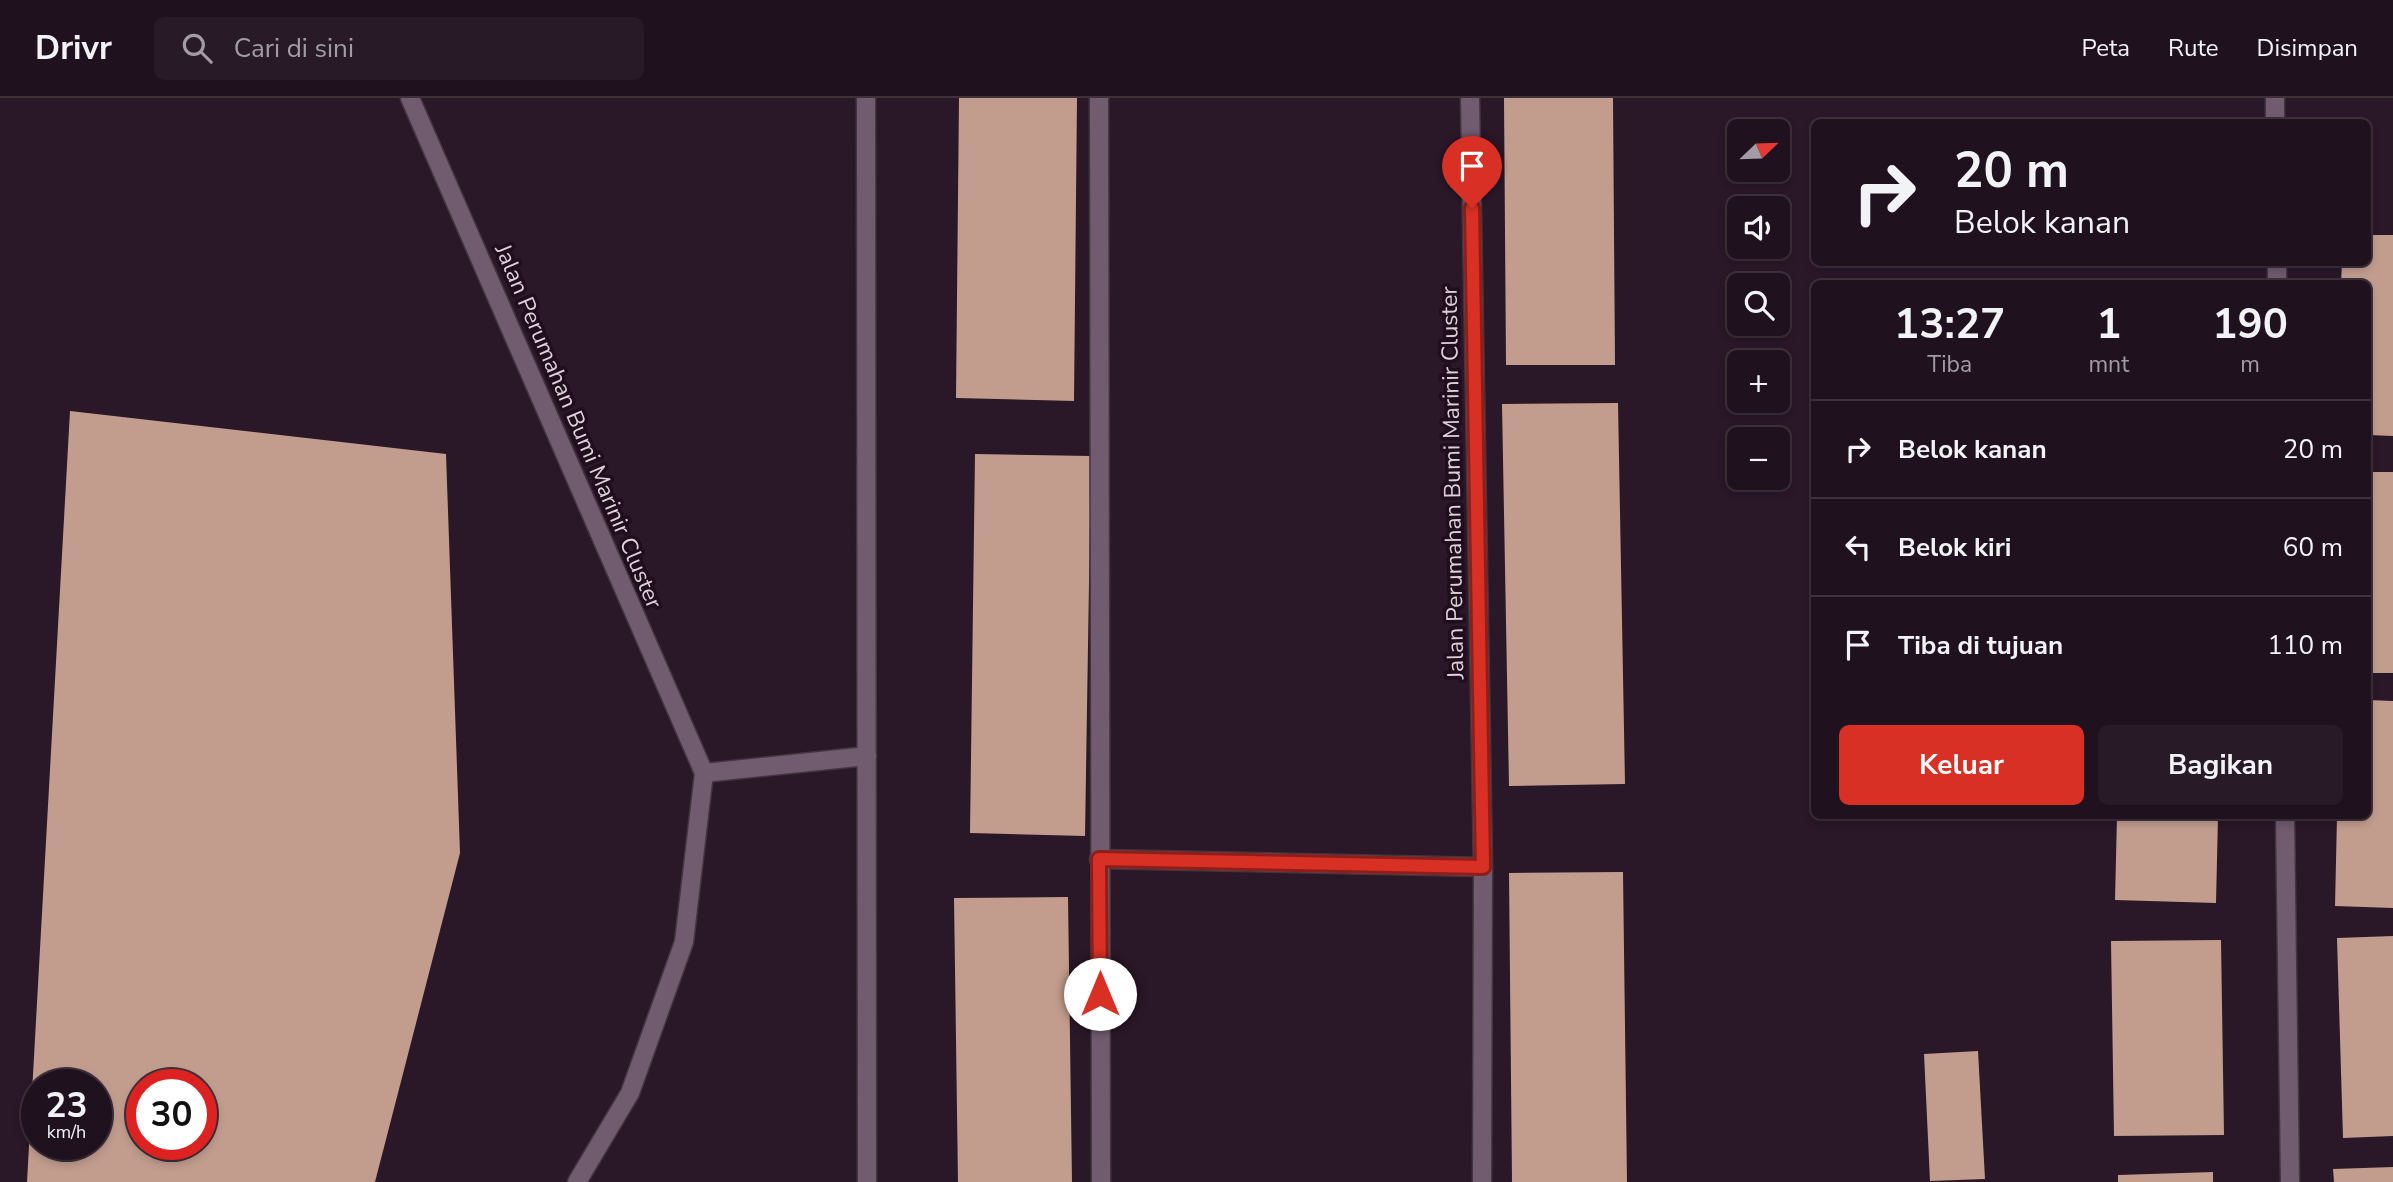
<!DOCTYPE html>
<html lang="id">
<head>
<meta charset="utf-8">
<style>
	body { margin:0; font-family:"Nunito Sans",sans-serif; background:#281a27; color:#f1f3f6; height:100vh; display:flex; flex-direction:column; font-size:26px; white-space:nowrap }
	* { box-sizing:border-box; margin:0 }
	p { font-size:23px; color:#a29da4 }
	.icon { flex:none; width:38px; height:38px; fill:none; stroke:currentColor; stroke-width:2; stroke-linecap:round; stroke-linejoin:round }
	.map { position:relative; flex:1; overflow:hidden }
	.side { position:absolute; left:1811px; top:182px; width:560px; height:539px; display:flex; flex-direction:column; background:#20111e; border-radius:10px; box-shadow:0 4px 10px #0003,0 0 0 2px #3d313c }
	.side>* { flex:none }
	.banner { position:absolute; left:1811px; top:21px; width:560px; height:147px; border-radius:10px; box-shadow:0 4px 10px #0003,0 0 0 2px #3d313c; background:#20111e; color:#f1f3f6; overflow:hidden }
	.needle { width:46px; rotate:67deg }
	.buttons { position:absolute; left:1727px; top:21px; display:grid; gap:14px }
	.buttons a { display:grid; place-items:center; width:63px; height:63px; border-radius:10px; background:#20111e; box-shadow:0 4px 10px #0003,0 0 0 2px #3d313c; font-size:35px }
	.speed { position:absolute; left:21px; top:971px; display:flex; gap:14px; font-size:35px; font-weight:700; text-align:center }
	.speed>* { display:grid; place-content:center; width:91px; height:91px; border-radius:50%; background:#20111e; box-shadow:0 4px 10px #0003,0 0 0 2px #3d313c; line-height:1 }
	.speed small { font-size:18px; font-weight:400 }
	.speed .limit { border:10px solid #d22; background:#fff; color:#111 }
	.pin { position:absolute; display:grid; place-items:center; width:60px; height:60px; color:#fff; margin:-72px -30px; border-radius:50% 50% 50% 0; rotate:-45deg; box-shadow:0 0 7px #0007 }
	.pin .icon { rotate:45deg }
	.me { position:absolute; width:77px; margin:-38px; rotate:0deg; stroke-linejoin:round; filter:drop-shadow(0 0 5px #0008) }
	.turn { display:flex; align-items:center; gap:24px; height:147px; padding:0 28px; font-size:32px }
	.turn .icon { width:91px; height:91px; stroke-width:2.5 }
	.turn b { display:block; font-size:49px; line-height:60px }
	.eta { display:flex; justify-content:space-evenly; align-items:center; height:119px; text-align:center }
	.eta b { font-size:42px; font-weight:700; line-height:49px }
	.action { display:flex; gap:14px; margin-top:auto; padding:14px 28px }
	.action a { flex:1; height:80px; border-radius:10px; background:#d93025; color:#fff; font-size:28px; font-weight:700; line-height:80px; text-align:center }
	.action a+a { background:#281a27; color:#f1f3f6 }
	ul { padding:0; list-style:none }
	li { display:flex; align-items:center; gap:21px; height:98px; padding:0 28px; border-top:2px solid #3d313c }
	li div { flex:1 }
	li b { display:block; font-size:26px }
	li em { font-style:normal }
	header { display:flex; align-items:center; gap:42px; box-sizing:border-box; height:98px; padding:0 35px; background:#20111e; border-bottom:2px solid #3d313c }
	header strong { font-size:33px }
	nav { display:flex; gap:38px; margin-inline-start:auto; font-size:24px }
	.search { width:490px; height:63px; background:#281a27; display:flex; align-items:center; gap:18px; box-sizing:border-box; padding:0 24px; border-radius:10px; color:#a29da4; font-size:26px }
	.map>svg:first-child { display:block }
	.building { fill:#c29d8e; fill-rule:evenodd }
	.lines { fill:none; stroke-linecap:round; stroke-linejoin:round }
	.minor-casing { stroke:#433441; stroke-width:21 }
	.minor { stroke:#715b6f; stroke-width:18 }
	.route-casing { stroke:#8d1f18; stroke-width:18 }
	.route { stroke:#d93025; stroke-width:12 }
	.labels { text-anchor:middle; stroke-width:7; stroke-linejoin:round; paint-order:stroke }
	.street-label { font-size:23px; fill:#ddd0db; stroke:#200e1f }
</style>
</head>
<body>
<header>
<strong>Drivr</strong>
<div class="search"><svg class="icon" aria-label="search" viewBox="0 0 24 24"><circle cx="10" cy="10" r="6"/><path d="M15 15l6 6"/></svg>Cari di sini</div>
<nav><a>Peta</a><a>Rute</a><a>Disimpan</a></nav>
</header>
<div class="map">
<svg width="2393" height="1084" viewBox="0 0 2393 1084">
	<rect width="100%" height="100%" fill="#2a1728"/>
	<g class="building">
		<polygon points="959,0 1077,0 1074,303 956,300"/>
		<polygon points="1504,0 1613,0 1615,267 1506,267"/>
		<polygon points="2368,137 2393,137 2393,338 2368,337 2368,186 2341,186 2342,164 2368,164"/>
		<polygon points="1618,305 1625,686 1509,688 1502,306"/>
		<path d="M70,313L446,356L460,755L375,1084H27ZM37,987H96V1046H37ZM142,987H201V1046H142Z"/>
		<polygon points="975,356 1091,358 1085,738 970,735"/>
		<rect x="2368" y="374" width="25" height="201"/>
		<polygon points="2368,602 2393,603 2393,810 2335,808 2337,718 2368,718"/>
		<polygon points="2117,718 2218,718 2216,805 2115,802"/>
		<polygon points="1623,774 1627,1084 1512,1084 1509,775"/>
		<polygon points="1068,799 1072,1084 958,1084 954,800"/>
		<polygon points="2393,838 2393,1038 2343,1040 2337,840"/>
		<polygon points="2221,842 2224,1037 2114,1038 2111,843"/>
		<polygon points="1978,953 1985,1081 1930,1083 1924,956"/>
		<polygon points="2393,1069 2393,1084 2334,1084 2333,1071"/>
		<polygon points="2213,1074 2213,1084 2118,1084 2118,1077"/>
	</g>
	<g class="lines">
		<defs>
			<g id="minor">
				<polyline points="410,0 704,675 684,844 630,995 577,1084"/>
				<polyline points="866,0 867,1084"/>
				<polyline points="1099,0 1101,1084"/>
				<polyline points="1470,0 1483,769 1482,1084"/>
				<polyline points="2275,0 2275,24"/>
				<polyline points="2277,164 2277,186"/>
				<polyline points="704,675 867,658"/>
				<polyline points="2285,718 2290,1084"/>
				<polyline points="1099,761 1483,769"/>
			</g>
		</defs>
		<use href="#minor" class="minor-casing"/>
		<use href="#minor" class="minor"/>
	</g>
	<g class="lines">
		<defs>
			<polyline id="route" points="1100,896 1099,761 1483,769 1472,110"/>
		</defs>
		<use href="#route" class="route-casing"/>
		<use href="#route" class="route"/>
	</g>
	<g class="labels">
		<g class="street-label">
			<text transform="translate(579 328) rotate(67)" y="8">Jalan Perumahan Bumi Marinir Cluster</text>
			<text transform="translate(1452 385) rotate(-91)" y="8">Jalan Perumahan Bumi Marinir Cluster</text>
		</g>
	</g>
</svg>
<div class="buttons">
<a><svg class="needle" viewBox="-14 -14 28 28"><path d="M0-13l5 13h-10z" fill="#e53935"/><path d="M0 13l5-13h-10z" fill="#a29da4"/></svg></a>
<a><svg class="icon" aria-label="sound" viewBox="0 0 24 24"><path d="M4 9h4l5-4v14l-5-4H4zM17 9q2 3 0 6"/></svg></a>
<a><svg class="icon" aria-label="search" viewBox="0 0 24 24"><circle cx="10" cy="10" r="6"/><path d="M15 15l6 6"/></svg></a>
<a>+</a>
<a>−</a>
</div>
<div class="speed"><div>23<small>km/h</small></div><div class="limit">30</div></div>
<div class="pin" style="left:1472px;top:110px;background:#d93025"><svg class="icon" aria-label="arrive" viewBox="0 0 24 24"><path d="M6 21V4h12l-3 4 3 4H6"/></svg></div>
<svg class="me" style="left:1100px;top:896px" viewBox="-20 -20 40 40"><circle r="19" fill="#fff"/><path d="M0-13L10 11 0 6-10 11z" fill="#d93025"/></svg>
<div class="banner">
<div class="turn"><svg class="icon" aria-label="right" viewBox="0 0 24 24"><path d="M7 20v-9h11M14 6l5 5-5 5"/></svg><div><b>20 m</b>Belok kanan</div></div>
</div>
<section class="side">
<div class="eta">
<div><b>13:27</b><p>Tiba</p></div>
<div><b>1</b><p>mnt</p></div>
<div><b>190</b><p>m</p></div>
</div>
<ul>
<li><svg class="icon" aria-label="right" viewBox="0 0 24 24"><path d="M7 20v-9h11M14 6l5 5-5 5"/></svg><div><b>Belok kanan</b></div><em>20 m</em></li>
<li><svg class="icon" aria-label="left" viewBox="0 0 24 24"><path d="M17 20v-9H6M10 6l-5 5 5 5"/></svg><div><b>Belok kiri</b></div><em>60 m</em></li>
<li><svg class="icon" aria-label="arrive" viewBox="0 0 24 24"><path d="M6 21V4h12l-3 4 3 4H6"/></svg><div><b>Tiba di tujuan</b></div><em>110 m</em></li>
</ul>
<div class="action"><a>Keluar</a><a>Bagikan</a></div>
</section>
</div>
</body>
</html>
